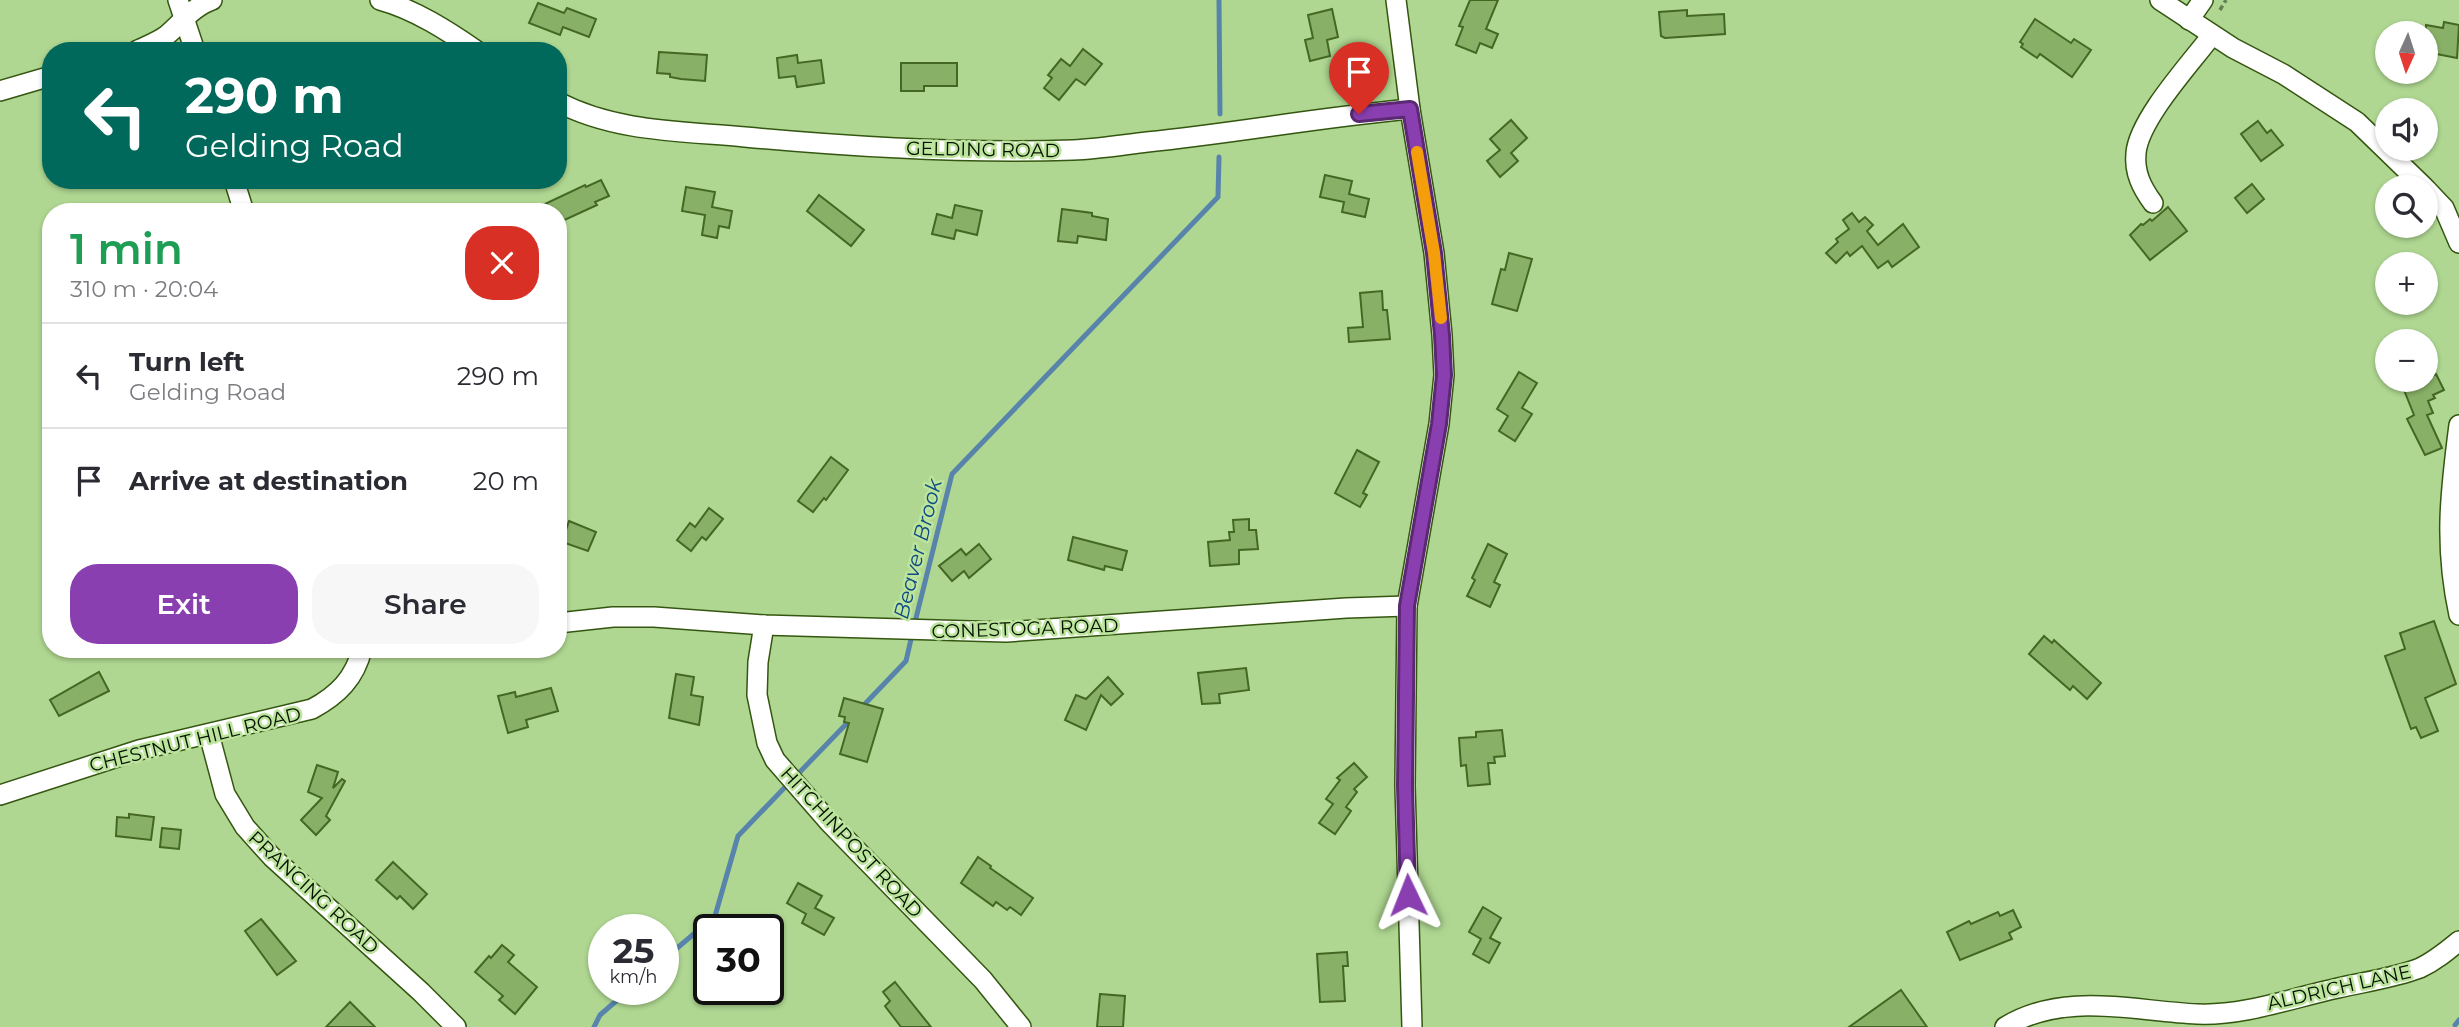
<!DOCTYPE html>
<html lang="en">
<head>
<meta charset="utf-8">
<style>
	body { margin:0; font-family:Montserrat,sans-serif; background:#f7f7f7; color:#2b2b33; height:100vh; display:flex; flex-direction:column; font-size:26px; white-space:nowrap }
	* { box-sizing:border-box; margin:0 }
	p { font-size:23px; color:#7c7c81 }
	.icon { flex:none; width:38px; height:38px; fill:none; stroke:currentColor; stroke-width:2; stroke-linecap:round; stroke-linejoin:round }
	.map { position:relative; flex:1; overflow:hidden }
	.sheet { position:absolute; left:42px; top:203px; width:525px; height:455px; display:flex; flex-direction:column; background:#fff; border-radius:28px; box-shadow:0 2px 5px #0004 }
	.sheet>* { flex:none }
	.top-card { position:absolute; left:42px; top:42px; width:525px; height:147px; border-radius:28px; box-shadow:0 2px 5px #0004; background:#00695c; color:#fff; overflow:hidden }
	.needle { width:46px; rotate:183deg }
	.controls { position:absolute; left:2375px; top:21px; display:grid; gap:14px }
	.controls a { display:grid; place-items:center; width:63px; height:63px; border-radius:50%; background:#fff; box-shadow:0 2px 5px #0004; font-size:35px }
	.speed { position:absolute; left:588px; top:914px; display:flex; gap:14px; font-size:35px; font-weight:700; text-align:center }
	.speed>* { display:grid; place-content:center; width:91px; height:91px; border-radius:50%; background:#fff; box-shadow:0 2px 5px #0004; line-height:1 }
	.speed small { font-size:18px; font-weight:400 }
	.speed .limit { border:4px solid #111; border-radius:10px; background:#fff; color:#111 }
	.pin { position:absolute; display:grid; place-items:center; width:60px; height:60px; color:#fff; margin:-72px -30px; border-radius:50% 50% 50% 0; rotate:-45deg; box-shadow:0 0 7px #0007 }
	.pin .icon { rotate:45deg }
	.me { position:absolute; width:77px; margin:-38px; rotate:358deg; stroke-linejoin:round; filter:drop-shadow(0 0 5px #0008) }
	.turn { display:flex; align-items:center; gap:24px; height:147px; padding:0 28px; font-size:32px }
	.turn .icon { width:91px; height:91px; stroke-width:2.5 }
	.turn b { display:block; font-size:49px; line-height:60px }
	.round { display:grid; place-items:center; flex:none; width:74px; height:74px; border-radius:28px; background:#f7f7f7 }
	.summary { display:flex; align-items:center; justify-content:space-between; height:119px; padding:0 28px }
	h1 { font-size:42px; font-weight:600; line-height:52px; color:#1e9e55 }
	.cta { display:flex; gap:14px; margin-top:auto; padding:14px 28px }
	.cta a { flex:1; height:80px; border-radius:28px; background:#8a3fb0; color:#fff; font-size:28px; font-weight:600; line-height:80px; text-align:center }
	.cta a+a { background:#f7f7f7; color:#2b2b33 }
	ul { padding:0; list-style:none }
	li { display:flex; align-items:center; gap:21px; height:105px; padding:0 28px; border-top:2px solid #e1e1e2 }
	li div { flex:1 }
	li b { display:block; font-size:26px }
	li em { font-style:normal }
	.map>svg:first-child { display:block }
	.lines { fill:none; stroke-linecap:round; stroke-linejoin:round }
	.stream { stroke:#5884ac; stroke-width:5 }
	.building { fill:#88b167; stroke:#456724; stroke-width:2 }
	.street-casing { stroke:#345610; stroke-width:22 }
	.path { stroke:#647f51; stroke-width:3.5; stroke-dasharray:5 3.5; stroke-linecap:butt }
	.street { stroke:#fff; stroke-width:19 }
	.route-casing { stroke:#5a2972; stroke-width:18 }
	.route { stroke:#8a3fb0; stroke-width:12 }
	.slow { stroke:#f59e0b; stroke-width:12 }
	.labels { text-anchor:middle; stroke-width:5; stroke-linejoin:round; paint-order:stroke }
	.street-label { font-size:19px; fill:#051100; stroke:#bce49d }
	.water-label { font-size:21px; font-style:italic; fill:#0e4b84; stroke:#bce49d }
</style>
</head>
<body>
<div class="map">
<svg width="2459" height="1027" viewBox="0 0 2459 1027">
	<rect width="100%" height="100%" fill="#afd791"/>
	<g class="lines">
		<g class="stream">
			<polyline points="1219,0 1220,114"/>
			<polyline points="914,626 952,474 1218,197 1219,157"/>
			<polyline points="861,708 906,661 912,635"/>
			<polyline points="796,776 852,718"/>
			<polyline points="663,960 715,916 738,836 789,783"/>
			<polyline points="2455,1025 2459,1020"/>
			<polyline points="594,1027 600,1015 630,989"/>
		</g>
	</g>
	<g class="building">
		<polygon points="1470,0 1498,0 1486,29 1498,34 1492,48 1480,43 1476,53 1456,45 1463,27 1459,26"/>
		<polygon points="538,3 564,13 567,8 596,19 589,37 563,27 560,35 529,23"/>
		<polygon points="1332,9 1338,37 1327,40 1330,56 1310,61 1305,40 1313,38 1308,15"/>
		<polygon points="1687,10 1687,16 1724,14 1725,34 1665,38 1661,36 1659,12"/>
		<polygon points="2035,19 2071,43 2074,39 2091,50 2072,77 2040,54 2037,58 2021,47 2023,44 2020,42"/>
		<polygon points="2444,22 2459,25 2457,58 2426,52 2426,25 2443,28"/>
		<polygon points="1083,49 1102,64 1085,85 1076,79 1059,100 1044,88 1052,78 1048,75 1061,59 1070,66"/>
		<polygon points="659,52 707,55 705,81 681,79 670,77 670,74 657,73"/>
		<polygon points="797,55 798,63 821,60 824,83 797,87 795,76 779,78 777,58"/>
		<polygon points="901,63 957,63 957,86 924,86 924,91 901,91"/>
		<polygon points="1511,120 1527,138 1511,153 1518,161 1500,177 1487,161 1500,150 1490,139"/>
		<polygon points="2258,121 2267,133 2271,130 2283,145 2261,161 2241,134"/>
		<polygon points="1325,175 1352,181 1349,194 1369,199 1365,217 1342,212 1344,202 1320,197"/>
		<polygon points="601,180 609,196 595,202 597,205 558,223 558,212 528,212 585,185 586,187"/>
		<polygon points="2252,184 2264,199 2247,213 2235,198"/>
		<polygon points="686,187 715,192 712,207 732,211 729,228 719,226 717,238 702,235 705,215 682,211"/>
		<polygon points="819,195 864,230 851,246 807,211"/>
		<polygon points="955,205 982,211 977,235 956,230 954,239 932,234 937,214 952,218"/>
		<polygon points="2168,207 2187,231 2150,260 2130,235 2141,224 2143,225 2150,219 2152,221"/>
		<polygon points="1062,209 1092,213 1092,216 1108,219 1106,240 1078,236 1077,243 1058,241"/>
		<polygon points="1852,213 1859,222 1865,217 1873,225 1867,231 1878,245 1903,224 1919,247 1892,267 1888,261 1878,268 1862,246 1850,256 1847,252 1836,263 1826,253 1838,242 1836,239 1849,229 1843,220"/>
		<polygon points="1509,253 1532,259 1517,311 1492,304 1501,269 1505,270"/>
		<polygon points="1382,291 1383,310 1387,310 1390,339 1349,342 1348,328 1363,327 1360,293"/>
		<polygon points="1519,372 1537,383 1522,408 1532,414 1515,441 1499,431 1508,416 1497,409"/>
		<polygon points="2436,374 2444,390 2433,395 2435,398 2428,401 2433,413 2427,415 2442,448 2425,455 2407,419 2414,415 2404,390"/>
		<polygon points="1357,450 1379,462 1363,493 1367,495 1360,507 1335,493"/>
		<polygon points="831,457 848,470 826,500 824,498 813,512 798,501"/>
		<polygon points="709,508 723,519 706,540 702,537 691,551 677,540 690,523 695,527"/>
		<polygon points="1249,519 1249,530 1256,530 1258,549 1239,550 1239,564 1210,566 1208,542 1230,540 1229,532 1234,532 1233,520"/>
		<polygon points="569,521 596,532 588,551 562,542"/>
		<polygon points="1073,537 1127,551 1122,570 1105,566 1104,570 1068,560"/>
		<polygon points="979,544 991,559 969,578 964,571 952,581 939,566 961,549 966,555"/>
		<polygon points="1488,544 1507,554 1494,582 1500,585 1490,607 1467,596 1475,580 1472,578"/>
		<polygon points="2434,621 2456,684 2425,698 2438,731 2421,738 2416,727 2411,729 2385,656 2405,649 2400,633"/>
		<polygon points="2044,636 2052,643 2054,640 2101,683 2087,699 2073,686 2070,690 2029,654"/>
		<polygon points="1246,668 1249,690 1219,694 1220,703 1202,704 1198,673"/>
		<polygon points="99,672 109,691 59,716 50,700"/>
		<polygon points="676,674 694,677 691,695 703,697 699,725 669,718"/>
		<polygon points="1108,677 1123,694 1111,705 1101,695 1086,730 1065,720 1076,695 1086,699"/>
		<polygon points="551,688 558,711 526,720 528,727 508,733 498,696 515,692 516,697"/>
		<polygon points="844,698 883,709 867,762 840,754 849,723 844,722 845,717 839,716"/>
		<polygon points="1502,730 1505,756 1494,757 1495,763 1488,763 1490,784 1468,786 1466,765 1461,766 1459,738 1476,737 1476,732"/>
		<polygon points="1354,763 1367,777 1354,789 1357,792 1346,807 1351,811 1335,834 1319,823 1333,804 1326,799 1340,780 1337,778"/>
		<polygon points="317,765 338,772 333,788 342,779 345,781 326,816 330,820 316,835 301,820 322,798 308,792"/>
		<polygon points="129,814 154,817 151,840 116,836 117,817 129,818"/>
		<polygon points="162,828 181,830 179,849 160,847"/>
		<polygon points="978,857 991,866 990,868 1033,898 1021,915 1010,907 1007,910 996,902 993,906 961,883"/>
		<polygon points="393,862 427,894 413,909 400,896 397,899 376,880"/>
		<polygon points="798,883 822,896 815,908 834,918 824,935 802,923 806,914 787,903"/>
		<polygon points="1483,907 1501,918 1490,938 1500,943 1489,963 1473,954 1481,939 1469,932"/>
		<polygon points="2013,910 2021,927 2009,933 2012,939 1960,960 1947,932 1969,921 1971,924 1998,912 2000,916"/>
		<polygon points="261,919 296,961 277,975 245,931"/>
		<polygon points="502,945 514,955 508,962 537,987 515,1014 499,1000 503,996 475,972 489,956 491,958"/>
		<polygon points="1347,952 1348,966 1343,966 1345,1001 1320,1002 1317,954"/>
		<polygon points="895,982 931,1027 901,1027 885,1006 890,1001 883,992"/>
		<polygon points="1901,990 1927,1027 1849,1027"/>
		<polygon points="1100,994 1125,996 1123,1027 1097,1027"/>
		<polygon points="350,1002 375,1027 326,1027"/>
	</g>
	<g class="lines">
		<defs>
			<g id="street">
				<polyline points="178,0 195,51"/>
				<path d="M380,0C414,9 448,31 477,51"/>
				<polyline points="1396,0 1410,109 1434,253 1442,335 1444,375 1439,424 1407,606 1405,786 1412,1027"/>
				<polyline points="2160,0 2233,48 2283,74 2357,122 2424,187"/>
				<polyline points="2189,20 2203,0"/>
				<path d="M136,51C146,46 158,42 167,35C181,23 194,6 212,0"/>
				<polyline points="0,91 51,76"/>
				<path d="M558,102C615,132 682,131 745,137C853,147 964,154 1073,150C1098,149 1122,145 1147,142C1235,133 1322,117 1410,109"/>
				<polyline points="234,180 244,212"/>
				<polyline points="2426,189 2444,208 2459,243"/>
				<path d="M2153,203C2142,188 2134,173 2136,153C2139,119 2191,63 2212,35"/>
				<path d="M2459,425C2450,494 2444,546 2459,615"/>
				<polyline points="558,623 613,617 654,617 764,625 1006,632 1346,608 1407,606"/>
				<polyline points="764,625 758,662 757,695 767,743 775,760 829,822 983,980 1021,1027"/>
				<polyline points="209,734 225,794 245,827 272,857 421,992 456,1027"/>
				<path d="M0,795L139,750L312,709C338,695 355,678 362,649"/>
				<path d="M2005,1027C2064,991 2132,1011 2197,1014C2244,1016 2292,998 2338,988C2364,982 2394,978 2420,968C2435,961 2447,951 2459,941"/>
			</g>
		</defs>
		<use href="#street" class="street-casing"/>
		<polyline class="path" points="2220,10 2226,0"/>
		<use href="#street" class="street"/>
	</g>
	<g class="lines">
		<defs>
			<polyline id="route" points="1359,114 1410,109 1434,253 1442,335 1444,375 1439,424 1407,606 1405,786 1408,895"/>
		</defs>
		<use href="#route" class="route-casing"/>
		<use href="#route" class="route"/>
		<polyline class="slow" points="1417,152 1434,253 1441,318"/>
	</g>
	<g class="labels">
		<g class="street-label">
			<text transform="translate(983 149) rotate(1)" y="7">GELDING ROAD</text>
			<text transform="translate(1025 628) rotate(-2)" y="7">CONESTOGA ROAD</text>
			<text transform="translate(195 739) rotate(-14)" y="7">CHESTNUT HILL ROAD</text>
			<text transform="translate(852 842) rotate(47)" y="7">HITCHINPOST ROAD</text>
			<text transform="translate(314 892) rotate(43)" y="7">PRANCING ROAD</text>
			<text transform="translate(2339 987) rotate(-13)" y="7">ALDRICH LANE</text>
		</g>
		<g class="water-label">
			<text transform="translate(918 549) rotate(-76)" y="7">Beaver Brook</text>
		</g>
	</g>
</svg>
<div class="controls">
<a><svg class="needle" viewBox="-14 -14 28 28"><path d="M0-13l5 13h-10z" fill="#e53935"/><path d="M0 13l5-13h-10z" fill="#7c7c81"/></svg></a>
<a><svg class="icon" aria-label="sound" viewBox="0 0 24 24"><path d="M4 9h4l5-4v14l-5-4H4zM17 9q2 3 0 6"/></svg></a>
<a><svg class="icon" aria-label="search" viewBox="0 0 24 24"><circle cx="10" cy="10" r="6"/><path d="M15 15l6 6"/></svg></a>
<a>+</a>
<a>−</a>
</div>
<div class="speed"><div>25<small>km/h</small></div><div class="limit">30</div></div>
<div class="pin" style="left:1359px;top:114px;background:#d93025"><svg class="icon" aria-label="arrive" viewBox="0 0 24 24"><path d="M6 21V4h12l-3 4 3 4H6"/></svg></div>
<svg class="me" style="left:1408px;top:895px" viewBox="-20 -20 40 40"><path d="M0-17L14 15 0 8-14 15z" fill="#8a3fb0" stroke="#fff" stroke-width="4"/></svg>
<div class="top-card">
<div class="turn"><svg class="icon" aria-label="left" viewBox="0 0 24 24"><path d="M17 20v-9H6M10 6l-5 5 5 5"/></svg><div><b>290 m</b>Gelding Road</div></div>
</div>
<section class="sheet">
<div class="summary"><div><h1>1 min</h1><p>310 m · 20:04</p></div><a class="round" style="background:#d93025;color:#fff"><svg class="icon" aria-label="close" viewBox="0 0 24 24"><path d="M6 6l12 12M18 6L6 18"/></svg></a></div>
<ul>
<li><svg class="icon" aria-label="left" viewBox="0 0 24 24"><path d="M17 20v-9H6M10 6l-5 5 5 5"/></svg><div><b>Turn left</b><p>Gelding Road</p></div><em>290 m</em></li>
<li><svg class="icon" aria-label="arrive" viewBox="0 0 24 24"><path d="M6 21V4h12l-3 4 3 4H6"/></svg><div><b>Arrive at destination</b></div><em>20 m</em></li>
</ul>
<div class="cta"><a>Exit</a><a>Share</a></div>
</section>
</div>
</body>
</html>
